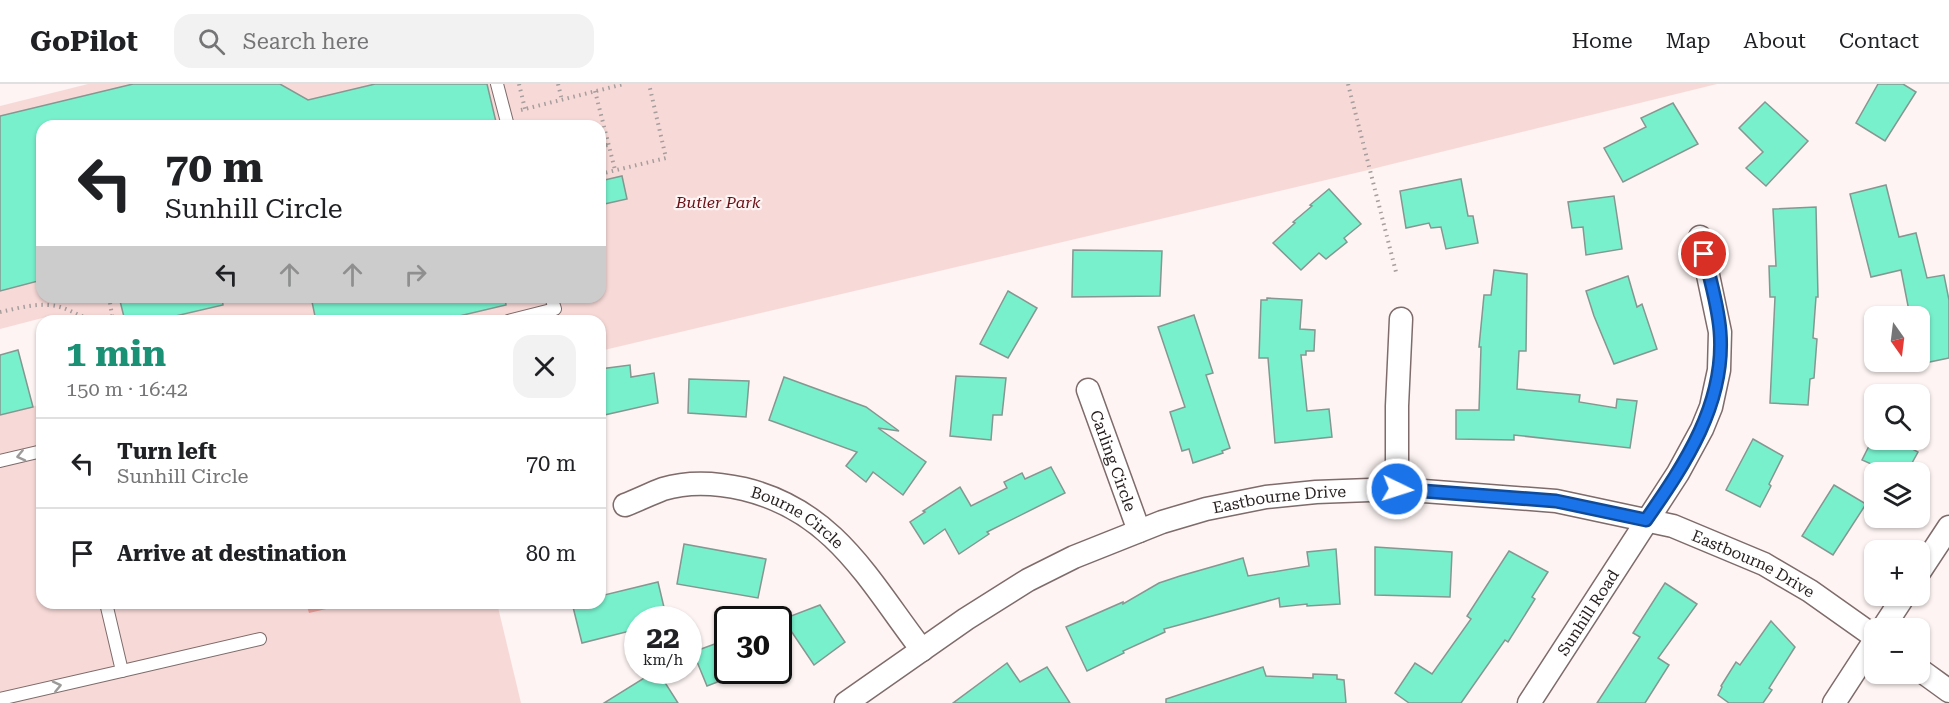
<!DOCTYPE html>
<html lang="en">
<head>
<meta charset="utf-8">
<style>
	body { margin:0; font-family:"Roboto Serif",serif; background:#f2f2f2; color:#202124; height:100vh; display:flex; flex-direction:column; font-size:22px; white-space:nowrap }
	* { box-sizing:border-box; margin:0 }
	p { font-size:20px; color:#757577 }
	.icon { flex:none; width:33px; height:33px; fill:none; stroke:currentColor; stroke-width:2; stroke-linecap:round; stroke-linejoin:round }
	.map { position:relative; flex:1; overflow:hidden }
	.side { position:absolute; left:36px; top:231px; width:570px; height:294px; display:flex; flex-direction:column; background:#fff; border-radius:18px; box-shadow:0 2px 4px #0004 }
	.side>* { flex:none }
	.top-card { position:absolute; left:36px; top:36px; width:570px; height:183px; border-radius:18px; box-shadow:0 2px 4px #0004; background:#fff; color:#202124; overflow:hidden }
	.needle { width:39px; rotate:166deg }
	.tools { position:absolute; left:1864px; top:222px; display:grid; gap:12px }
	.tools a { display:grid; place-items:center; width:66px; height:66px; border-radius:12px; background:#fff; box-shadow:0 2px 4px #0004; font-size:30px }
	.speed { position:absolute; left:624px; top:522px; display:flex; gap:12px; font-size:30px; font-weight:700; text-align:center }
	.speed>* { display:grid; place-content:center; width:78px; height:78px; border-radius:50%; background:#fff; box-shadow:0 2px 4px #0004; line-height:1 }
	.speed small { font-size:15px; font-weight:400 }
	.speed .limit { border:3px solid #111; border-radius:9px; background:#fff; color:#111 }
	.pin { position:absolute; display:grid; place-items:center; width:51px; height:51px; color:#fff; margin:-26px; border:3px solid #fff; border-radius:50%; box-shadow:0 2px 6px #0007 }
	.me { position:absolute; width:66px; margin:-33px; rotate:94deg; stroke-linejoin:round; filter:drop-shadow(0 0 4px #0008) }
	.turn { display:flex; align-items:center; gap:21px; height:126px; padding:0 30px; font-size:27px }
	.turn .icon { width:78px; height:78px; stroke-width:2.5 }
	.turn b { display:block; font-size:42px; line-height:51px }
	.lanes { display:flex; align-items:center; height:57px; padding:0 30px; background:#0003; justify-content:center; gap:30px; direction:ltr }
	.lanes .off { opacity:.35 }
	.round { display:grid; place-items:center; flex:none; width:63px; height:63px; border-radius:18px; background:#f2f2f2 }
	.summary { display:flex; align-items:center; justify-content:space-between; height:102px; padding:0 30px }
	h1 { font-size:36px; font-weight:700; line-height:45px; color:#1a9074 }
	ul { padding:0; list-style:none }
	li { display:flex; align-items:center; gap:18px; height:90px; padding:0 30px; border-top:2px solid #e0e0e0 }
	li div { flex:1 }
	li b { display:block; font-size:22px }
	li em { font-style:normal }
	header { display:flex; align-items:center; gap:36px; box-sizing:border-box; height:84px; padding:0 30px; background:#fff; border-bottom:2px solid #e0e0e0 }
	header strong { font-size:28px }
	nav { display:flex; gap:33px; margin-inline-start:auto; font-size:21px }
	.search { width:420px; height:54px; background:#f2f2f2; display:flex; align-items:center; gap:15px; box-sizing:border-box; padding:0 21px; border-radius:18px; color:#757577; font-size:22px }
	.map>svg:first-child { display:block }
	.green { fill:#f7dad8; fill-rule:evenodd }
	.water { fill:#f4a39d }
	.building { fill:#78f0cc; stroke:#859790; stroke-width:1.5 }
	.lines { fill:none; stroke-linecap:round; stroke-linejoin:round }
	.lane-casing { stroke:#7e6b6a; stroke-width:14 }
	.street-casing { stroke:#7e6b6a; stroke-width:25 }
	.path { stroke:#a69e9d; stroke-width:4; stroke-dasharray:1.5 4.5; stroke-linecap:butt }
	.lane { stroke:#fff; stroke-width:12 }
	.street { stroke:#fff; stroke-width:22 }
	.oneway { stroke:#9d9a9a }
	.route-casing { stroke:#114b97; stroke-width:15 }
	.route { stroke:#1a73e8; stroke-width:10 }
	.labels { text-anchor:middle; stroke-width:4.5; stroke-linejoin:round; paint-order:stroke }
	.park-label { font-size:16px; font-style:italic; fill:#681015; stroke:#fdf4f3 }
	.street-label { font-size:16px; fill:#261f1e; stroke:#fdf4f3 }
</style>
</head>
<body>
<header>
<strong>GoPilot</strong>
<div class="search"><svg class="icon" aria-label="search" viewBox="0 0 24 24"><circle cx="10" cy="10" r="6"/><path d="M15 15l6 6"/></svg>Search here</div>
<nav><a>Home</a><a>Map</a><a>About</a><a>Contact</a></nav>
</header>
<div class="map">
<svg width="1949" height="619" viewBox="0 0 1949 619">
	<rect width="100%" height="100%" fill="#fdf4f3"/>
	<g class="green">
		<path d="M88,0H1717L1364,87L600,267V237H56L54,231L0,245V22ZM42,42H600V213H42Z"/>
		<polygon points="42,320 42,519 497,519 521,619 3,619 0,609 0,331"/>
	</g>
	<polygon class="water" points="306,519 352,519 309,529"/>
	<g class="building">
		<polygon points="133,0 280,0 308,16 375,0 487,0 497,42 42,42 42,196 0,207 0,32"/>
		<polygon points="1878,0 1903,0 1916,8 1885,57 1856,39"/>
		<polygon points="1765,18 1808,57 1766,102 1746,84 1763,68 1739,44"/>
		<polygon points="1673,19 1698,60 1623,98 1604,64 1646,43 1641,34"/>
		<polygon points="622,92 627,115 600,121 600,97"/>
		<polygon points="1461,95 1468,132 1473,132 1478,159 1446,165 1441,143 1431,144 1429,139 1406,144 1400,107"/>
		<polygon points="1886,101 1899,153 1916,149 1927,194 1944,191 1949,216 1949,274 1920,280 1920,232 1910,232 1901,186 1871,193 1850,110"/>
		<polygon points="1329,105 1361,140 1344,154 1347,158 1326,175 1319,169 1301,186 1273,159 1295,139 1293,138 1312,122 1310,121"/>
		<polygon points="1614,112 1622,165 1586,171 1583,143 1572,144 1568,118"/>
		<polygon points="1816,123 1818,213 1816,213 1813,254 1817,255 1814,294 1810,295 1808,321 1770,319 1775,213 1770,213 1769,182 1776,182 1773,125"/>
		<polygon points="1073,166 1162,167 1160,212 1072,213"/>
		<polygon points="1494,186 1527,190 1526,267 1519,267 1517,305 1580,311 1579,318 1616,324 1617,315 1637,317 1630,364 1514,351 1514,356 1456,355 1456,326 1479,326 1481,263 1479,263 1484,211 1491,211"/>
		<polygon points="1628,192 1637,223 1642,220 1657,265 1614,280 1594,232 1586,207"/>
		<polygon points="1008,207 1037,224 1008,274 980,260"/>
		<polygon points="119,213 222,213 223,221 154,237 125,237"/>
		<polygon points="311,213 505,213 506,221 438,237 316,237"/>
		<polygon points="1267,214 1302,216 1300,245 1315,246 1314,267 1306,267 1306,271 1301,271 1307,327 1329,325 1332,353 1275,359 1268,274 1259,274 1261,216 1267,216"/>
		<polygon points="1194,231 1213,289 1206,291 1230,364 1222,367 1223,369 1193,379 1189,365 1182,367 1170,328 1185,323 1158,243"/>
		<polygon points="18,266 33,323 0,331 0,271"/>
		<polygon points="630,281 631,293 654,289 658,319 600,332 600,285"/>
		<polygon points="956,292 1006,294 1002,331 993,331 991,356 950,352"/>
		<polygon points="784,293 866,323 899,347 878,344 926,378 903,411 873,388 866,398 846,382 857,368 769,336"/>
		<polygon points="689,295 749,297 746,333 688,329"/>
		<polygon points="1753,355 1783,372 1769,400 1771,402 1760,423 1726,406"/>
		<polygon points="1872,356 1919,356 1914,366 1918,368 1907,388 1889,388 1862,376"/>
		<polygon points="1051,383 1065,409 987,448 989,450 959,470 945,445 924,460 910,438 925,428 923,427 960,403 971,422 1007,404 1004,398 1022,389 1025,395"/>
		<polygon points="1834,401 1866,420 1833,471 1802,452"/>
		<polygon points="684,460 766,475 758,514 677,500"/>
		<polygon points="1375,463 1452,468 1450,513 1375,511"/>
		<polygon points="1336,465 1340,520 1307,522 1307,520 1280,523 1279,514 1164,545 1165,548 1123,567 1124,569 1087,587 1066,543 1123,518 1123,520 1159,499 1180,492 1243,474 1248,492 1309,482 1307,468"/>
		<polygon points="1509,467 1548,488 1532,513 1535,515 1508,558 1505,556 1461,619 1409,619 1395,609 1415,579 1432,590 1471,535 1467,532"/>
		<polygon points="658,498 667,536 638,536 638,545 582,559 572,519 600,519 600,512"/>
		<polygon points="1665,499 1697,520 1658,574 1669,581 1645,619 1597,619 1640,553 1633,549"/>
		<polygon points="820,521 845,558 814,581 783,535"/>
		<polygon points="1771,537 1795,563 1769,604 1772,606 1763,619 1729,619 1718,611 1722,603 1721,602 1736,578 1740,581"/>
		<polygon points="728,555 728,594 707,602 693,568"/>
		<polygon points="1007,579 1020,598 1047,583 1070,619 953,619"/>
		<polygon points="1263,583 1266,592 1313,594 1313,590 1337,591 1337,595 1344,596 1346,619 1166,619 1166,615"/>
		<polygon points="657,586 678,619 604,619"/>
	</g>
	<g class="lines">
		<defs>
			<g id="lane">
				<polyline points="497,0 508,42"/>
				<polyline points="508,237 555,225 551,213"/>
				<polyline points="0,377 42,367"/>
				<polyline points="122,587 260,555"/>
				<polyline points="0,615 122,587 106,519"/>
			</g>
			<g id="street">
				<path id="s1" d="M1088,306L1139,447"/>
				<polyline points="1397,405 1397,322 1401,235"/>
				<path id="s2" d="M625,421C638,416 650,410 663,405C689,397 718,399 744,405C835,427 869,497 922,566"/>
				<polyline points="1920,487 1949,443"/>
				<polyline points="1883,544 1904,512"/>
				<polyline points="1920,586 1949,607"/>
				<path id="s3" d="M846,619L966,535L1028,496L1074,473L1162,438L1206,425L1266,413L1316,408L1397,405L1556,417L1673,442L1764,480L1810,507L1875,553"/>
				<path id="s4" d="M1529,619L1678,389L1702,345L1711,323L1719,286L1720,248L1700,153"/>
				<polyline points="1834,619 1875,556"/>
			</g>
		</defs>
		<use href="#lane" class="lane-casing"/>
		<use href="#street" class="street-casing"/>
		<g class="path">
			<polyline points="519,0 525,25"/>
			<polyline points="558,0 562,16"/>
			<polyline points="1348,0 1396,188"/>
			<polyline points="595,7 615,86"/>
			<polyline points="521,26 624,0"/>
			<polyline points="600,62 608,61"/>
			<polyline points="600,90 666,74 649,0"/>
			<polyline points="109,213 113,237"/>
			<path d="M0,228C15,225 31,220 47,221C75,222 79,241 112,232"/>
		</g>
		<use href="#lane" class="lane"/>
		<use href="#street" class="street"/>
	</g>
	<defs><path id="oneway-chevron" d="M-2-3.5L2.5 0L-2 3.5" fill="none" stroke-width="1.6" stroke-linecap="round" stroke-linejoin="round" transform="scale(1.5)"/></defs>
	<g class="oneway">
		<use href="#oneway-chevron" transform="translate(21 372) rotate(167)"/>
		<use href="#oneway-chevron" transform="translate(57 602) rotate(-13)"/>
	</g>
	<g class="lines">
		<defs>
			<path id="route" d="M1397,405L1556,417L1646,436C1685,380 1726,319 1720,247C1718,221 1710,195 1704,170"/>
		</defs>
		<use href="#route" class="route-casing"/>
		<use href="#route" class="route"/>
	</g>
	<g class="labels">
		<g class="park-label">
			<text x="718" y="124">Butler Park</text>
		</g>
		<g class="street-label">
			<text dy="6" stroke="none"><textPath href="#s1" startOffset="75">Carling Circle</textPath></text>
			<text dy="6" stroke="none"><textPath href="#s3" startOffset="486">Eastbourne Drive</textPath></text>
			<text dy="6" stroke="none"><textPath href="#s2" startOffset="184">Bourne Circle</textPath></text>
			<text dy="6" stroke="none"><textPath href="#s3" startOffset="972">Eastbourne Drive</textPath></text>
			<text dy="6" stroke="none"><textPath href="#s4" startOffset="108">Sunhill Road</textPath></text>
		</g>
	</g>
</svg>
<div class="tools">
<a><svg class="needle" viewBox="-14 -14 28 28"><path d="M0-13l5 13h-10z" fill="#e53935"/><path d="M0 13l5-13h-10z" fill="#757577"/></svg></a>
<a><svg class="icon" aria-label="search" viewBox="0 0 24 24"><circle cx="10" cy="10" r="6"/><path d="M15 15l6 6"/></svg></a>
<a><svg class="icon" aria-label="layers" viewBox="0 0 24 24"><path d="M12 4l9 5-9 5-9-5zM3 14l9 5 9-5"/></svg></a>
<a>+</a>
<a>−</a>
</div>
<div class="speed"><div>22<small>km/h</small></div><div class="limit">30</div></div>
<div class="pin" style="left:1704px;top:170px;background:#d93025"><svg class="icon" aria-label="arrive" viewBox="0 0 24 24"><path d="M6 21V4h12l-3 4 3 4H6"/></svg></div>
<svg class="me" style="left:1397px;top:405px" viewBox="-20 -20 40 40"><circle r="17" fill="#1a73e8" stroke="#fff" stroke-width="3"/><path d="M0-11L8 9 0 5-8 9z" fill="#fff"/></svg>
<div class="top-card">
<div class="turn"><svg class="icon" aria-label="left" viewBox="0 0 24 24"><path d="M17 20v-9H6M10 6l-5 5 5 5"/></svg><div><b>70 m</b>Sunhill Circle</div></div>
<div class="lanes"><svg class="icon" aria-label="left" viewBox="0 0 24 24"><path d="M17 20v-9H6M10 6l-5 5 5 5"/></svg><svg class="icon off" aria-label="ahead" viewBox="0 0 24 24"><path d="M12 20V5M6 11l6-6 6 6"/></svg><svg class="icon off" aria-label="ahead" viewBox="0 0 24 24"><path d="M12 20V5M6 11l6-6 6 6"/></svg><svg class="icon off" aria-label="right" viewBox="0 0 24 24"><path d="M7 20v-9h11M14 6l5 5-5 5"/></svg></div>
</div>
<section class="side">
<div class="summary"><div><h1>1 min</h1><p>150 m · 16:42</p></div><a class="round"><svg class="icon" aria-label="close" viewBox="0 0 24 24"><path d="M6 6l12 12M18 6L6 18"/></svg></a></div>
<ul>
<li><svg class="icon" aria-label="left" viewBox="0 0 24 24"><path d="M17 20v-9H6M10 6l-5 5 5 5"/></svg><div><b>Turn left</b><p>Sunhill Circle</p></div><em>70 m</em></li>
<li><svg class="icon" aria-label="arrive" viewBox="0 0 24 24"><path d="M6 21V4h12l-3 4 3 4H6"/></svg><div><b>Arrive at destination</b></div><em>80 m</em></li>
</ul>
</section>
</div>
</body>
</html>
